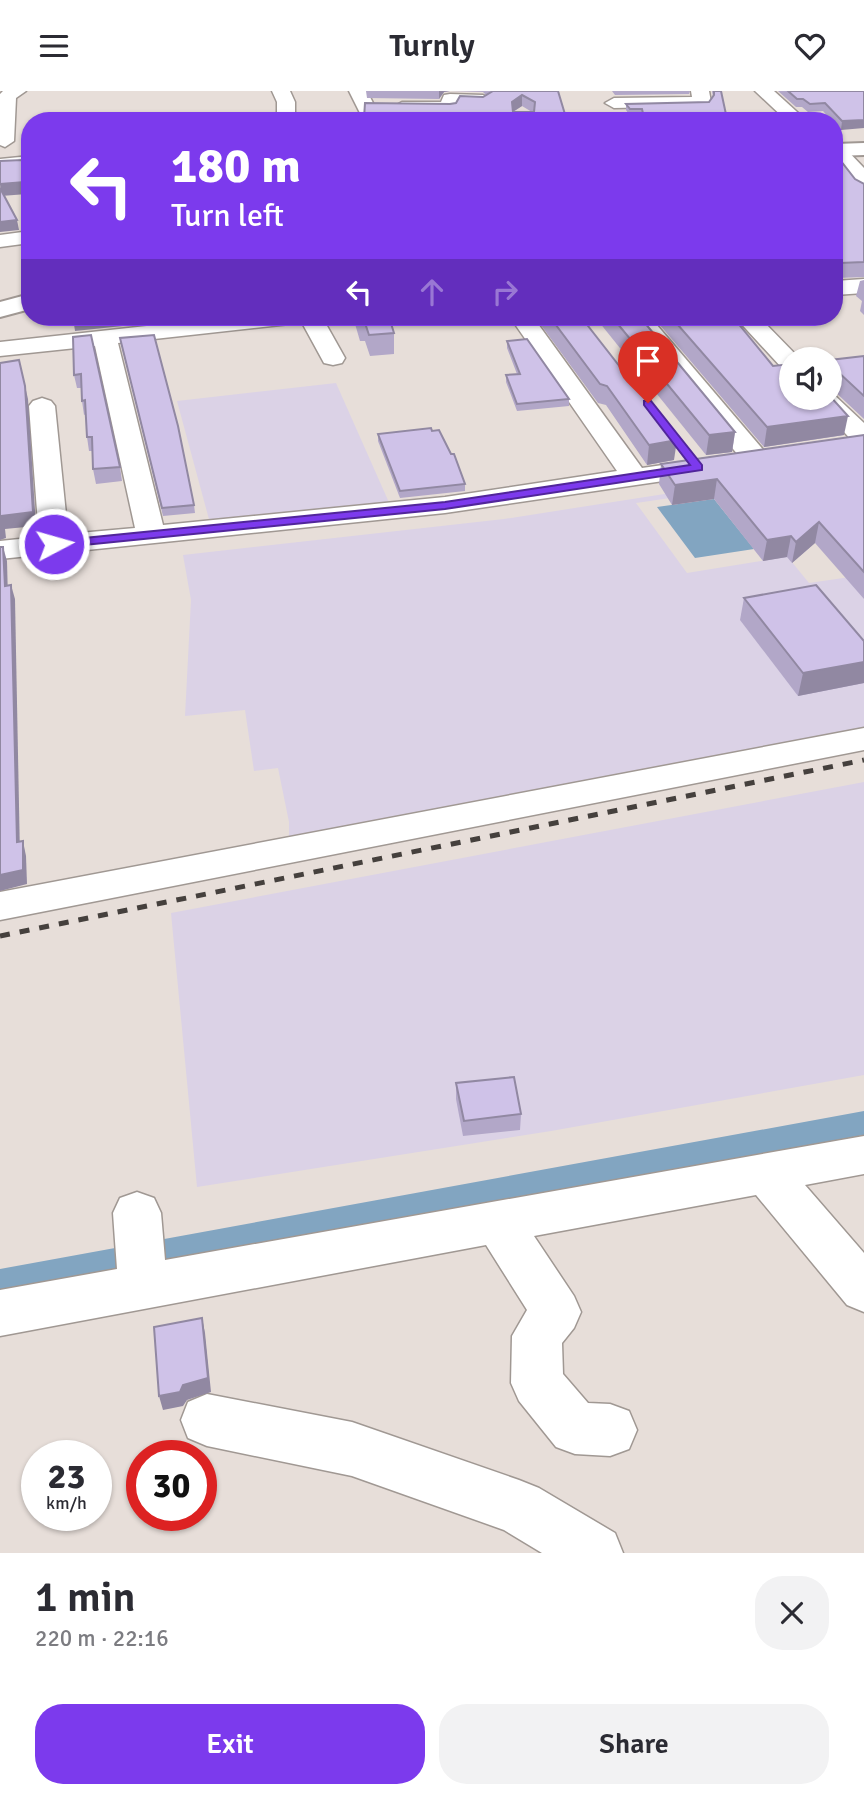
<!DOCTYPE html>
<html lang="en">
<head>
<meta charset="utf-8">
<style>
	body { margin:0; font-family:Signika,sans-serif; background:#f2f2f3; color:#2b2b33; height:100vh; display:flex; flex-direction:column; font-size:26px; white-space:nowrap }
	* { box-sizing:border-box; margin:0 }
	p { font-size:23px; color:#7c7c81 }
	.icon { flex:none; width:38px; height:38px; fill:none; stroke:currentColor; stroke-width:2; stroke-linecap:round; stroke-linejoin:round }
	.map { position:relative; height:1462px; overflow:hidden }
	.drawer { display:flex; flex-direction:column; background:#fff; flex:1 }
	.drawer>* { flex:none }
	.top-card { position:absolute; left:21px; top:21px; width:822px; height:214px; border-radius:28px; box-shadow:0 2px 5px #0004; background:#7c3aed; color:#fff; overflow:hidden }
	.buttons { position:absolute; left:779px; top:256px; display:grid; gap:14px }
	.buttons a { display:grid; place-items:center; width:63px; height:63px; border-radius:50%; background:#fff; box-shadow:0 2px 5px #0004; font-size:35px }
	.speed { position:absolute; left:21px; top:1349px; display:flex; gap:14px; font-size:35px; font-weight:700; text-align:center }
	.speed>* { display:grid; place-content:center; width:91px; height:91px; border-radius:50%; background:#fff; box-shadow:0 2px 5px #0004; line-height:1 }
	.speed small { font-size:18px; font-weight:400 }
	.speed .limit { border:10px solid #d22; background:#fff; color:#111 }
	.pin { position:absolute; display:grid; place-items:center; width:60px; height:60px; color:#fff; margin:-72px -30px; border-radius:50% 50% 50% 0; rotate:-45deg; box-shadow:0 0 7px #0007 }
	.pin .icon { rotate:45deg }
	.me { position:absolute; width:77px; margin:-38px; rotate:84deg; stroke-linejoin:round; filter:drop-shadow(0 0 5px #0008) }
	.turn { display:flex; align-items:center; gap:24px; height:147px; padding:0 35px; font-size:32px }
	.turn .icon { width:91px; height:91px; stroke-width:2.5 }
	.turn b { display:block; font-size:49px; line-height:60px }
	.lanes { display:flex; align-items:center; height:66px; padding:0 35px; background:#0003; justify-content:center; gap:35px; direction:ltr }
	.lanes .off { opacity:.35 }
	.round { display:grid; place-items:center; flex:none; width:74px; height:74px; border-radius:28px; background:#f2f2f3 }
	.headline { display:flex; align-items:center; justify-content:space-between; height:119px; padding:0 35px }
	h1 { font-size:42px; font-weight:600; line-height:52px }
	.cta { display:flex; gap:14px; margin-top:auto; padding:14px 35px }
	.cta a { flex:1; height:80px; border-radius:28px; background:#7c3aed; color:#fff; font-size:28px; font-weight:600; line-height:80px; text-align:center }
	.cta a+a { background:#f2f2f3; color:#2b2b33 }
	header { display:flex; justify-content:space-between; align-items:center; height:91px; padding:0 35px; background:#fff; font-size:32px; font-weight:600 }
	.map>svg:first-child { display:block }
	.education { fill:#dbd2e6; fill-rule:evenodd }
	.water { fill:#82a5c1 }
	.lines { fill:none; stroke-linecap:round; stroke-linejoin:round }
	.minor-casing { stroke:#a09893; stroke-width:3 }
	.major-casing { stroke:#a09893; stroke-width:4 }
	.minor { fill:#fff; fill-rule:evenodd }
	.major { fill:#fff; fill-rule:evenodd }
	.rail { stroke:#45403d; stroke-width:5; stroke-dasharray:10 10; stroke-linecap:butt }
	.wall { fill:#b2a7c8; fill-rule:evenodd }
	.shaded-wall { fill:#9188a2 }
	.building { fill:#cfc2e8; stroke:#9188a2; stroke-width:2; fill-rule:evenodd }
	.route { fill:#7c3aed; stroke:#51269a; stroke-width:2 }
</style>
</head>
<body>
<header><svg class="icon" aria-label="menu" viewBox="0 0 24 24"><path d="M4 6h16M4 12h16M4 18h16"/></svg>Turnly<svg class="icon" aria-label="heart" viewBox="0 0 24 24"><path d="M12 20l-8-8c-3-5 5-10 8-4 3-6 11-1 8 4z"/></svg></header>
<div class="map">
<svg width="864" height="1462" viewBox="0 0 864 1462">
	<rect width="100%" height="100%" fill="#e7ded9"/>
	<g class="education">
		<polygon points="336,292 391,416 210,432 177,310"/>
		<path d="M864,372L732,398L809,492L864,484L861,504L864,508V641L289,752V731L278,677L254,680L245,619L185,625L191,509L183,464L504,428ZM725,399L780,467L687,482L636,412Z"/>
		<polygon points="864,691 864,984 551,1040 197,1096 171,822"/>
	</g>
	<g class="water">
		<polygon points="714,408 754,458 695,467 657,416"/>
		<polygon points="864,1020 864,1044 0,1204 0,1178"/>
	</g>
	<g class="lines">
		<defs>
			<g id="minor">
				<polygon points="3,0 26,0 16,7 14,50 5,56 0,54 0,3"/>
				<polygon points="272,0 290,0 295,11 295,30 277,30 277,11"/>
				<polygon points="349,0 367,0 382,30 364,30"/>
				<polygon points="691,0 709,0 711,11 708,15 614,17 605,12 614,7 692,6"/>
				<polygon points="755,0 774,0 807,30 787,30"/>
				<polygon points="450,3 483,4 492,9 483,14 458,13 455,20 449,21 402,21 393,16 402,11 441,11 444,4"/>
				<path d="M835,52L842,54L864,77V106C845,101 849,82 835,68Z"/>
				<polygon points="30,65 30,77 0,80 0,68"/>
				<polygon points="30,140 30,152 0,156 0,144"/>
				<polygon points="864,188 864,202 835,204 835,190"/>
				<polygon points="229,226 322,226 345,267 342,272 333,274 324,272 300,228 290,233 118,252 163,434 445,406 617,380 510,226 533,226 642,377 711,367 721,369 725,375 721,381 711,383 445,422 0,468 0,450 39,446 29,315 33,310 42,307 51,310 55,315 68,443 135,437 95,255 0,265 0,251"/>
				<polygon points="627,226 650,226 766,362 769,368 766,374 756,376 746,374"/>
				<polygon points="735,226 759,226 800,268 791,268 791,279 782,277"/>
				<polygon points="830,300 864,332 864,355 855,353 812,306 830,306"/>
				<polygon points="864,637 864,659 0,829 0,801"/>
				<polygon points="864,1045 864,1083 805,1094 864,1162 864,1221 847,1214 756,1104 534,1145 574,1205 581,1221 574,1237 562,1252 563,1283 588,1312 610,1313 629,1320 637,1339 629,1358 610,1365 575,1363 556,1356 519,1310 511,1292 512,1245 527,1219 486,1154 0,1245 0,1199 117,1178 113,1122 120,1107 137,1101 154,1107 161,1122 165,1169"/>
				<polygon points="207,1303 352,1331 519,1389 539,1397 615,1442 623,1462 542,1462 504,1439 352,1385 207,1355 188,1347 181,1329 188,1311"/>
			</g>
			<g id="major">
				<polygon points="864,52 864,64 835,65 835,53"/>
				<polygon points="30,203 30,218 0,226 0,211"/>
			</g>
		</defs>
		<use href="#minor" class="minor-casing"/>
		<use href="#major" class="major-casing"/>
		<use href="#minor" class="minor"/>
		<use href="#major" class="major"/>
		<polyline class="rail" points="0,845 864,669"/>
	</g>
	<g class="wall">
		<path d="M366,0H558L567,30L364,27L450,13L483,6L486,4L483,1L450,0L444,1L439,8L367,7ZM522,15L532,21H513Z"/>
		<polygon points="612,0 690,0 689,3 615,4"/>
		<polygon points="712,0 721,0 727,30 642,30 642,25 630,25 626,19 626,13 709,11 713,6"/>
		<polygon points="778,0 864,0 841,39 835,32 835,30 832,30 823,20 808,21 802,16 796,16"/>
		<polygon points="835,65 855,88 864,93 864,186 837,187 835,186"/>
		<polygon points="864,189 864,224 860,220 862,210 856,205 860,190"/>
		<polygon points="353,226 389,226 394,242 394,263 370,265 365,250 360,250"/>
		<polygon points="535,226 581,226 674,369 647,374 606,314 598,312"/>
		<polygon points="595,226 640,226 735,341 732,361 706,364"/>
		<polygon points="653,226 733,226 773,275 844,344 764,356"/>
		<polygon points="73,246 120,376 122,390 96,393 93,378 93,360 89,360 87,346 86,323 84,324 82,310 81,297 77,297 74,284"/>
		<polygon points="120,247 194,414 195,422 163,425"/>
		<polygon points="507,250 569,308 569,315 517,320 506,291 506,284 517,283 507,257"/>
		<polygon points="864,265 864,328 832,298 830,298 830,269"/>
		<polygon points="378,343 465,393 465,400 400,407 378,350"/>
		<polygon points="864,344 864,508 815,452 792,472 787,466 763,470 714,408 672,414 659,393 661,373"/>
		<polygon points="744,507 864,550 864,592 798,605 740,529"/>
		<polygon points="456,992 521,1023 520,1039 463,1045 456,1008"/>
	</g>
	<g class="shaded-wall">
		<polygon points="439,0 450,0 444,1 439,8"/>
		<polygon points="522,4 522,15 511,22 512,11"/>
		<polygon points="864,29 864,37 841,39 842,30"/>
		<polygon points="22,69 27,103 1,105 0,93"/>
		<polygon points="17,129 19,139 0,141 0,131"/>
		<polygon points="83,226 130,226 132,234 75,240 73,227"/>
		<polygon points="25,295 28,308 36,435 5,438 6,447 0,449 0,434"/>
		<polygon points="848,325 844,344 764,356 767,336"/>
		<polygon points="735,341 732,361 706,364 709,344"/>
		<polygon points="677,349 674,369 647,374 649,354"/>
		<polygon points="717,388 714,408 672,414 675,394"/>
		<polygon points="819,431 815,452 792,472 796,451"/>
		<polygon points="791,445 787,466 763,470 767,449"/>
		<polygon points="3,456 7,470 8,508 5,495"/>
		<polygon points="11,494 15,508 20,766 17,751"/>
		<polygon points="864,571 864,592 798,605 803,582"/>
		<polygon points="23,750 26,765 27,793 0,800 0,784"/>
		<polygon points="202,1227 205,1242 211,1301 187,1309 183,1315 163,1319 159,1305"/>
	</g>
	<g class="building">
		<path d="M493,0H558L567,30H303V28L364,27L365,12L450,13L456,12L460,5L483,6ZM522,4L535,11L534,21H513L512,11Z"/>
		<polygon points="714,0 721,0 727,28 644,27 642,18 630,18 626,13 709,11 714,4"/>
		<polygon points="788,0 864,0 864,29 842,30 825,12 810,13 803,8 797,8"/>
		<polygon points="835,65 837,65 855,88 864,93 864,171 840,172 835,168"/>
		<polygon points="22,69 25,91 0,93 0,70"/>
		<polygon points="0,97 17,129 0,131"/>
		<polygon points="359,226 389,226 394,242 369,244 364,229 360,229"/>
		<polygon points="550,226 581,226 677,349 649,354 607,295 600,293"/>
		<polygon points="612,226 640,226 735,341 709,344"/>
		<polygon points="671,226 733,226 773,275 791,273 791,306 830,306 830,305 848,325 767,336"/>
		<polygon points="91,244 120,376 93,378 92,346 87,346 85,309 82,310 81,283 74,284 73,246"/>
		<polygon points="154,244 178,335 194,414 162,417 120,247"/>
		<polygon points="527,248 569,308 517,313 506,284 520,283 507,250"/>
		<polygon points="864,265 864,305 836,279 832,279 831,284 830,284 830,269"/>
		<polygon points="19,269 25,295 33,421 2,425 2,433 0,434 0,272"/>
		<polygon points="431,337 432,340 439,339 451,363 454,363 465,393 400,400 378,343"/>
		<polygon points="864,344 864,481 819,431 796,451 791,445 767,449 717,388 675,394 661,373"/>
		<polygon points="0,456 3,456 5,495 11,494 17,751 23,750 23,779 0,784"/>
		<polygon points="816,494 864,550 864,571 803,582 744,507"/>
		<polygon points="514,986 521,1023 464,1030 456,992"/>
		<polygon points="202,1227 208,1287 183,1294 180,1301 159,1305 154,1236"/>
	</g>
	<polygon class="route" points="644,310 651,310 702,374 702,379 445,418 54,457 48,453 54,450 445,411 690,374 644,314"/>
</svg>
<div class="buttons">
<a><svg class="icon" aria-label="sound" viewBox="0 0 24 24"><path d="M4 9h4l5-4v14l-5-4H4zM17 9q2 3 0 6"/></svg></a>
</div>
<div class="speed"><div>23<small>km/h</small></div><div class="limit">30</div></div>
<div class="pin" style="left:648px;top:312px;background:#d93025"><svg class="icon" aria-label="arrive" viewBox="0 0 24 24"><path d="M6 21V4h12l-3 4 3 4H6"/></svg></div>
<svg class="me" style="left:54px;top:453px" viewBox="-20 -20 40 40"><circle r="17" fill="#7c3aed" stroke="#fff" stroke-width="3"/><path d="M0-11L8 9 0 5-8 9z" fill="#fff"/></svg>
<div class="top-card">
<div class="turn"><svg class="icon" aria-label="left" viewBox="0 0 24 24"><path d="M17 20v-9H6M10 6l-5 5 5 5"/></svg><div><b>180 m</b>Turn left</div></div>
<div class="lanes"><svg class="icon" aria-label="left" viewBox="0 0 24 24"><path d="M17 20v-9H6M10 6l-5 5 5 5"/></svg><svg class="icon off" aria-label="ahead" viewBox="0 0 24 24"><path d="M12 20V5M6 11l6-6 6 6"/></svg><svg class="icon off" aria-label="right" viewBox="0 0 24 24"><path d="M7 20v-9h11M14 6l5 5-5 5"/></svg></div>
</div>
</div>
<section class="drawer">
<div class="headline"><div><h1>1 min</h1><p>220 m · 22:16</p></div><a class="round"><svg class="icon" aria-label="close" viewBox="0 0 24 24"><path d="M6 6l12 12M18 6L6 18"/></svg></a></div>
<div class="cta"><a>Exit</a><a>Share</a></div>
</section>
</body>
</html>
